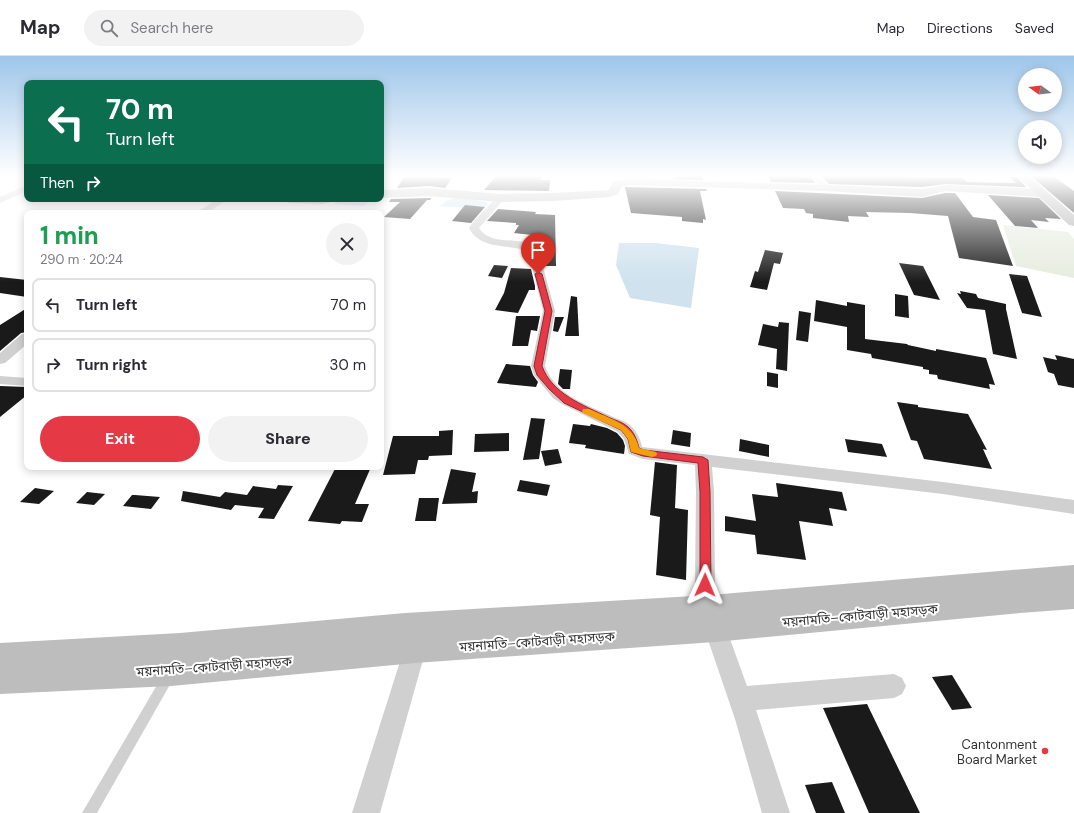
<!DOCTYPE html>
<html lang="en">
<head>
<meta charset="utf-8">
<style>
	body { margin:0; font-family:"DM Sans","Noto Sans Bengali",sans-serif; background:#f2f2f3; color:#2b2b33; height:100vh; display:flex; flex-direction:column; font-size:15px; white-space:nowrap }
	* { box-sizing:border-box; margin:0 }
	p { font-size:13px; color:#7c7c81 }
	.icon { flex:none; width:22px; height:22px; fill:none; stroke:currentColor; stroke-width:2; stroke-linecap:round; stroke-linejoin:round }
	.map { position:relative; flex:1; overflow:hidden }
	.side { position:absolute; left:24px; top:154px; width:360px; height:260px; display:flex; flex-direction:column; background:#fff; border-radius:8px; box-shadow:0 2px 10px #0003 }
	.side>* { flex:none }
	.top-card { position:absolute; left:24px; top:24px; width:360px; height:122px; border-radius:8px; box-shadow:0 2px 10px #0003; background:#0b6e4f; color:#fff; overflow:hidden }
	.needle { width:26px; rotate:285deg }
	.buttons { position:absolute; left:1018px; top:12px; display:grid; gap:8px }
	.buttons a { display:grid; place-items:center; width:44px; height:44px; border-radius:50%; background:#fff; box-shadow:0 2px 10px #0003; font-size:20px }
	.pin { position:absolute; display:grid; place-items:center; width:34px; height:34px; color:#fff; margin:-41px -17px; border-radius:50% 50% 50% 0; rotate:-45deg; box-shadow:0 0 4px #0007 }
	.pin .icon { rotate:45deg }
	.me { position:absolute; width:44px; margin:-22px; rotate:1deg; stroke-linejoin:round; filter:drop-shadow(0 0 3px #0008) }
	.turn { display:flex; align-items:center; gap:14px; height:84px; padding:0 16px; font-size:18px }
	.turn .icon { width:52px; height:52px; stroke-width:2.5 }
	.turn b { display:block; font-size:28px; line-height:34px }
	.then { display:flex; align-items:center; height:38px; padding:0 16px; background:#0003; gap:8px; font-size:15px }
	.round { display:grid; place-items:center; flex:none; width:42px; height:42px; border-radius:21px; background:#f2f2f3 }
	.head { display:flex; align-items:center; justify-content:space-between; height:68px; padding:0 16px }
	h1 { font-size:24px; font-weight:800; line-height:30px; color:#1e9e55 }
	.cta { display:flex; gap:8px; margin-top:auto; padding:8px 16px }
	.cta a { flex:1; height:46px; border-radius:24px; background:#e63946; color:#fff; font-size:16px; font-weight:800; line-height:46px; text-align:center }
	.cta a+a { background:#f2f2f3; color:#2b2b33 }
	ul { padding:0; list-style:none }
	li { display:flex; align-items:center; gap:12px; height:54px; margin:0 8px 6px; padding:0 8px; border:2px solid #e1e1e2; border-radius:8px }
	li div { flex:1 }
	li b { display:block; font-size:15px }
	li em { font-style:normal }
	header { display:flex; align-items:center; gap:24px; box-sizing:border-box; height:56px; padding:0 20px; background:#fff; border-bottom:1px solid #e1e1e2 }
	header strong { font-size:19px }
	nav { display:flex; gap:22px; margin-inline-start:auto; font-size:14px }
	.search { width:280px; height:36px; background:#f2f2f3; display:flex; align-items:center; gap:10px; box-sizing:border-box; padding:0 14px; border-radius:22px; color:#7c7c81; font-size:15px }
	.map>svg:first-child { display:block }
	.green { fill:#e6ecdf }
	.water { fill:#cfe2ee }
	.building { fill:#1a1a1a }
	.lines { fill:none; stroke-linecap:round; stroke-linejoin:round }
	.lane { fill:#d0d0d0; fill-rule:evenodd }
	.street { fill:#d0d0d0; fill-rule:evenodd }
	.secondary { fill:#bdbdbd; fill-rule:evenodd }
	.primary { fill:#ababab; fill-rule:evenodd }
	.route { fill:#e63946; stroke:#96252e }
	.slow { fill:#f59e0b }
	.poi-dot { fill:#e63946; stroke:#fff; stroke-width:1.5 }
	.labels { text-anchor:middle; stroke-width:4; stroke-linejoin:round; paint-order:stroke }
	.near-street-label { font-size:13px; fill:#333; stroke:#fff }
	.near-poi-label { font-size:13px; fill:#333; stroke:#fff; text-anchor:end }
</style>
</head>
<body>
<header>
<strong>Map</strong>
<div class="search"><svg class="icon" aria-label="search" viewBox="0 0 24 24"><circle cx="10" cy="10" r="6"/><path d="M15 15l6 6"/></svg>Search here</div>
<nav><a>Map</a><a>Directions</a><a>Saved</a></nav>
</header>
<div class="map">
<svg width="1074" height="757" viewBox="0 0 1074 757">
	<rect width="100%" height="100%" fill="#fff"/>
	<polygon class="green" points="1003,169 1068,176 1074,183 1074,222 1016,210"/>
	<g class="water">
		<polygon points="458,141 487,146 488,149 480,153 440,150 448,144"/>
		<polygon points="339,143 374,143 363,150 334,148"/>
		<polygon points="619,187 656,187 699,192 691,252 630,242 616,209"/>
	</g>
	<g class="building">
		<polygon points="496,120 543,120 541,124 550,124 549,135 484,134"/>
		<polygon points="678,120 702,120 703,124 624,122 623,121 667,123 678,122"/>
		<polygon points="768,120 810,120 815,127 771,126"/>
		<polygon points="821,120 909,120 910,121 962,122 967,126 1016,127 1008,120 1016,120 1026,131 945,128 922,131 829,128"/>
		<polygon points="1031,120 1053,120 1074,135 1074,157"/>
		<polygon points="404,121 434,121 452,122 445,132 429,130 397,132"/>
		<polygon points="625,131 706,133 707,135 700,135 706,164 703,163 703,167 682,165 682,161 631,157"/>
		<polygon points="775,135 922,142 945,137 955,137 973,161 996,164 1013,210 959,202 948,160 910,157 866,156 869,161 848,160 849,166 813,162 813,158 806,157 804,153 783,152"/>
		<polygon points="988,139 1039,142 1061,163 1045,162 1049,166 1031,164 1038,172 1015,170"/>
		<polygon points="431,142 430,144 427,144 410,163 384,161 400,146 389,146 391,143"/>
		<polygon points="465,149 485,151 471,167 452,165"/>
		<polygon points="498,153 536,156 535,158 555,159 556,210 544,210 541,199 541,180 514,177 519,169 516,169 516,167 487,165"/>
		<polygon points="765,194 783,197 780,208 774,207 767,234 750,231 755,215 758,216"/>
		<polygon points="899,207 923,210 940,244 914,239"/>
		<polygon points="494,209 508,210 502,222 488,220"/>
		<polygon points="511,212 531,213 535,230 535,234 529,234 518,257 495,254 504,237"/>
		<polygon points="1009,218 1027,220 1042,261 1022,257"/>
		<polygon points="0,221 27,224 27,241 0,237"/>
		<polygon points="960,235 976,238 978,242 1006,248 1006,253 1017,303 993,298 985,254 967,252 957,237 961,238"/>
		<polygon points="895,238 908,240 909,262 895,260"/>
		<polygon points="571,240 577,241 579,280 565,280"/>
		<polygon points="816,244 847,250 847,246 865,249 865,283 907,288 908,289 936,295 936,293 986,302 995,329 989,328 990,333 938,323 937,319 929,318 929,314 923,313 923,311 872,302 871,298 847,294 847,271 814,265"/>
		<polygon points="27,252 27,276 21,277 0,295 0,269"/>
		<polygon points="799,255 811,257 808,286 796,284"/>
		<polygon points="516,260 540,260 537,275 531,274 528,290 512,290"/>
		<polygon points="555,261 564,261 558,276 553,275"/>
		<polygon points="779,266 789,267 787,315 776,313 777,293 758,289 763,268 778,271"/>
		<polygon points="1055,299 1074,303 1074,332 1058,329 1054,318 1048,316 1043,301 1057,304"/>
		<polygon points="506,308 530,310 533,319 538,326 536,331 497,327"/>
		<polygon points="560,313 572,314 570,333 563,333 558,328"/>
		<polygon points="767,316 778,318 778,332 767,330"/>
		<polygon points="0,330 27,331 27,339 0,361"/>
		<polygon points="897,346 918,349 918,351 968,358 987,394 983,393 992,413 924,403 917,385 911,384"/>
		<polygon points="531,362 545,363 539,403 523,404"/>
		<polygon points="573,368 590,370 591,368 607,372 617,377 623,384 625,390 624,398 585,392 586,389 569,387"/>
		<polygon points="453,374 452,399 429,400 428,404 418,404 415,418 383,419 393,380 439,380 439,375"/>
		<polygon points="673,374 691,377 690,391 671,388"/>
		<polygon points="509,377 509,395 474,396 475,378"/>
		<polygon points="740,383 769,389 769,401 739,395"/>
		<polygon points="845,383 882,388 887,401 848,396"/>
		<polygon points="558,393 562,407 545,410 541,395"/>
		<polygon points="655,406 677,409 675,452 688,454 686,524 656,519 660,461 650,459"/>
		<polygon points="336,411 371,411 355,448 369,448 362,466 342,465 340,468 308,465"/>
		<polygon points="451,413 476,417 472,436 478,435 477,447 442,448"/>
		<polygon points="520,424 550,429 547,440 517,435"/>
		<polygon points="776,427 842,436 847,455 829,452 833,470 799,465 806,504 757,498 755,479 725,475 725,460 756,465 752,438 778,441"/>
		<polygon points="278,429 293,430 274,463 258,462 264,452 235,449 231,454 181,445 183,435 220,441 225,436 247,439 253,430 276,433"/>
		<polygon points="35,432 54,435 39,448 20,446"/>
		<polygon points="87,436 105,438 94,449 76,447"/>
		<polygon points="132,439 135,439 160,441 151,453 123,450"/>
		<polygon points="419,442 439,442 436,465 415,465"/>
		<polygon points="952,619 972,652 952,654 932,621"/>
		<polygon points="867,648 920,757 869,757 823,652"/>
		<polygon points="832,726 845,757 816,757 805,729"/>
	</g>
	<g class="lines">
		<polygon class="lane" points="168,615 172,617 174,621 172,625 97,757 82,757 164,617"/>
		<g class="street">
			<polygon points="811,120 819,120 829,130 830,132 829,134 823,134"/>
			<polygon points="27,129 27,135 0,147 0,141"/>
			<path d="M501,139L505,142L479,172C491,192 525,178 538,193L555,255L545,310C555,339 586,348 611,360C617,363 626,365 631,370C637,376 640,382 642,391L943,426L1074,444V458L943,438L712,411L714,436L715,529L726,572L747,630L894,618L902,622L906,630L902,638L894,642L756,654L790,757H762L735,663L704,572L695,529L696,436L695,409L643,403L629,398L624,383L618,376L562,348L553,342L534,319L531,310L543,255L528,195C509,188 480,194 469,172L474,165L498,140Z"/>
			<polygon points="218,143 228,143 207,157 195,157"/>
			<polygon points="27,277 27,288 5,307 0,308 0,297 22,278"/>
			<polygon points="0,320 27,322 27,330 0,328"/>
			<polygon points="415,583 423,586 426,593 380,757 352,757 404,593 407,586"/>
		</g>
		<g class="secondary">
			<polygon points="628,123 826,129 922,133 945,129 1041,133 1045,134 1047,137 1045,140 1041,141 945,135 922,141 826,135 628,129 622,130 618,138 610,141 553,145 501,146 429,140 381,142 381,134 429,132 501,138 553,137 609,134 613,125"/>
			<polygon points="284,143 334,143 332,146 322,148 290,147 286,146"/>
			<polygon points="1074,509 1074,553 1020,557 715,586 415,607 171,630 0,638 0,587 180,577 405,557 710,539"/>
		</g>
		<polygon class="primary" points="1017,120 1029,120 1074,159 1074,170 1069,169"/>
	</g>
	<linearGradient id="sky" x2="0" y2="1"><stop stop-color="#9ec6ea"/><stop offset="0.53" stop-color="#fff"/><stop offset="1" stop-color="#fff" stop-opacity="0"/></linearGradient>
	<rect width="1074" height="226" fill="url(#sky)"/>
	<path class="route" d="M538,216L542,218L552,255L542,310C552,338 583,349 608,361C614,364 623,366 628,371C634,376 637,384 639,392L644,394L703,401L708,404L710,436L711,529L710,533L705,534L701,533L700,529V436L698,407L643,400L631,396L628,383L621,374L564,347L549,333L537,319L534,310L545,255L535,218Z"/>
	<path class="slow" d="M583,353H589C610,363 633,367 639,392L656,396L657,398L656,400L652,401L631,396L628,383L621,374L583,357L582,355Z"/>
	<circle class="poi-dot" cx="1045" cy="695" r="4"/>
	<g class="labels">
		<g class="near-street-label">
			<text transform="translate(860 559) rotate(-5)" y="5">ময়নামতি–কোটবাড়ী মহাসড়ক</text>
			<text transform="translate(537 585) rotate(-4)" y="5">ময়নামতি–কোটবাড়ী মহাসড়ক</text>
			<text transform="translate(214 610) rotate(-4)" y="5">ময়নামতি–কোটবাড়ী মহাসড়ক</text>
		</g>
		<g class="near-poi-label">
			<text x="1037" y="693">Cantonment<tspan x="1037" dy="15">Board Market</tspan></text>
		</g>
	</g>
</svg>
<div class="buttons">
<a><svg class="needle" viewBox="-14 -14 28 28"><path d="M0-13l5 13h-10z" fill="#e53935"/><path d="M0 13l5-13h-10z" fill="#7c7c81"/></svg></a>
<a><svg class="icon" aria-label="sound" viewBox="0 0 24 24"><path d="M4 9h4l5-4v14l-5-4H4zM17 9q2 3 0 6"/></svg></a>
</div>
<div class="pin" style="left:538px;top:218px;background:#d93025"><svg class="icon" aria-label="arrive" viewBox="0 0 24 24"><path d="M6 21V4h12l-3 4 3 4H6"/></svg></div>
<svg class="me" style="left:705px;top:529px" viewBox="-20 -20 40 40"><path d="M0-17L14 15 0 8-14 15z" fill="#e63946" stroke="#fff" stroke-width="4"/></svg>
<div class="top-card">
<div class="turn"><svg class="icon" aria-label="left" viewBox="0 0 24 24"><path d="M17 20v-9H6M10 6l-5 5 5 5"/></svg><div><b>70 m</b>Turn left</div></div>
<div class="then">Then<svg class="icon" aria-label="right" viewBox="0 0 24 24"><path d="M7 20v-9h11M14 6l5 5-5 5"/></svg></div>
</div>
<section class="side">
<div class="head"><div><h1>1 min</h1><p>290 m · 20:24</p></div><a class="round"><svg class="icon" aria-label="close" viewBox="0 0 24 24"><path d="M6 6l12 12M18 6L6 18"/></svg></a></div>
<ul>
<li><svg class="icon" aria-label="left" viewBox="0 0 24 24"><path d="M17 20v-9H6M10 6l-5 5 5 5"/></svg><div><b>Turn left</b></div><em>70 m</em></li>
<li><svg class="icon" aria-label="right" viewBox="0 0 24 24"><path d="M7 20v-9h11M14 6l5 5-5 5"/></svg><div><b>Turn right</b></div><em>30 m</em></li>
</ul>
<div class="cta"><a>Exit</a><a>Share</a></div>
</section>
</div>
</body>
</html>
